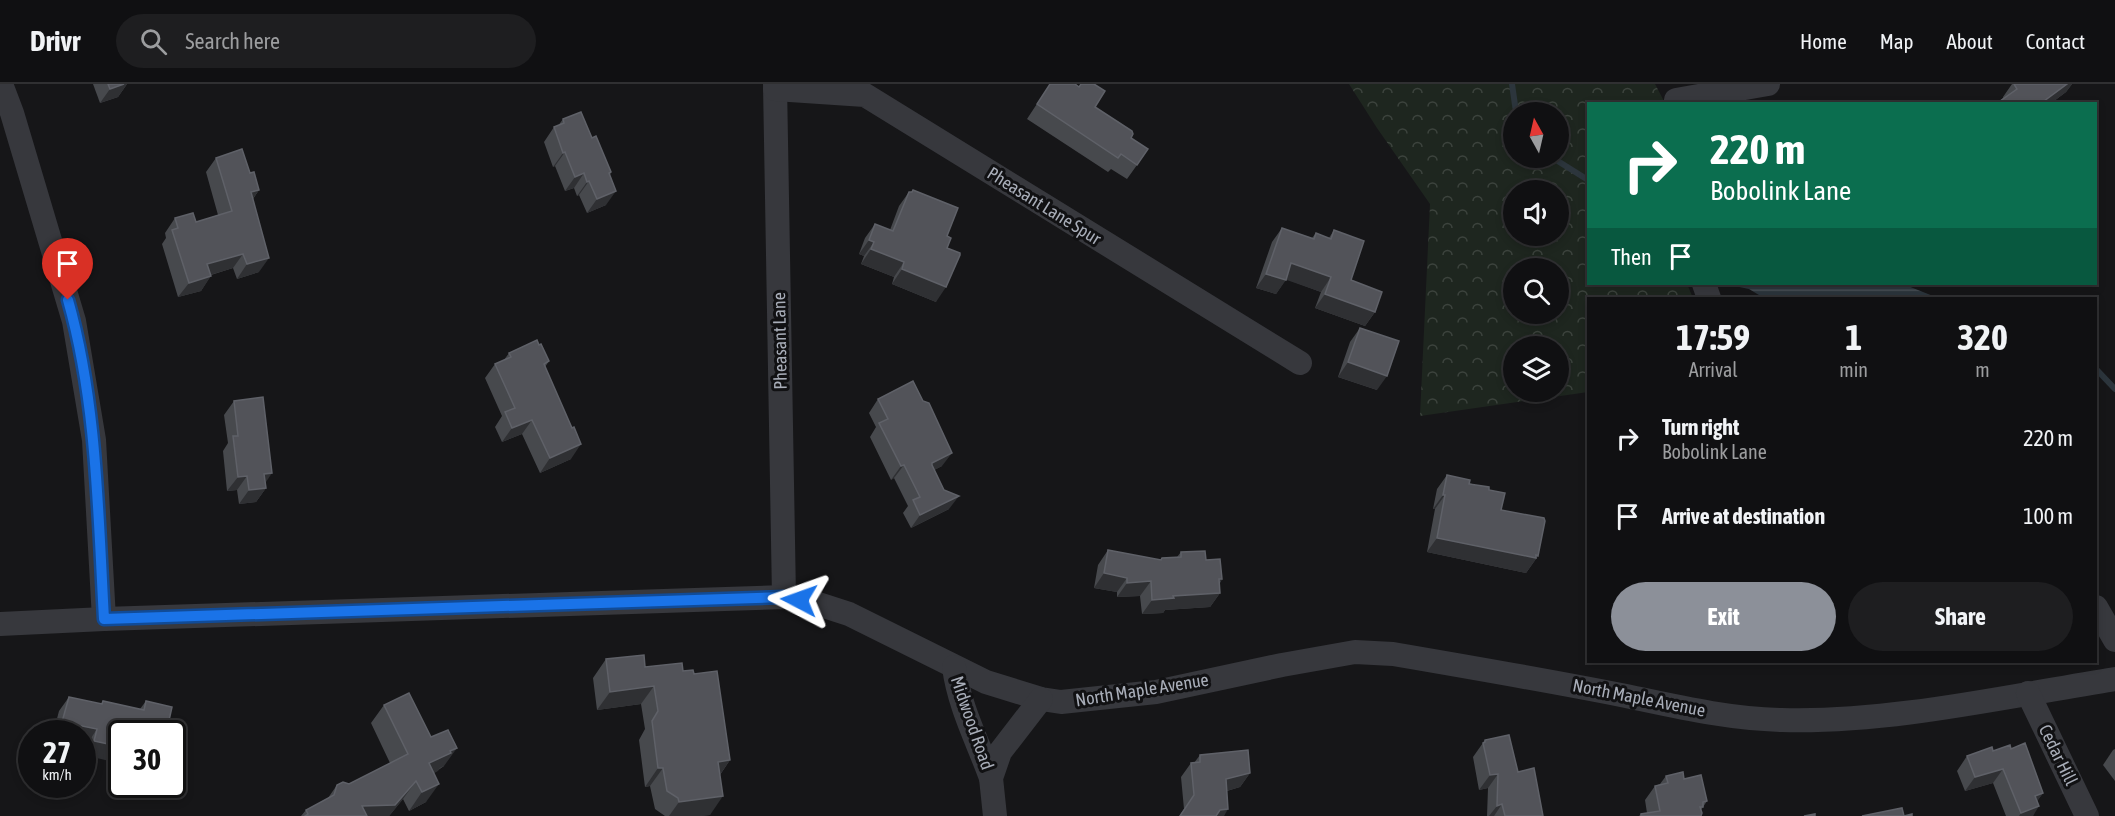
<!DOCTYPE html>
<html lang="en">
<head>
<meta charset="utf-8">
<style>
	body { margin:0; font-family:"Asap Condensed",sans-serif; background:#1e1e20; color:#f1f3f6; height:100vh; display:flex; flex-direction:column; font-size:22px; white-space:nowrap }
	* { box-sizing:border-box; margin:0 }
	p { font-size:20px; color:#9c9d9f }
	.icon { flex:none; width:33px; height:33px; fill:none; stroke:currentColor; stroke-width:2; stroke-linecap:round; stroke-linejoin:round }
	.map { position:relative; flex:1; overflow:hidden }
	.panel { position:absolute; left:1587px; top:213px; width:510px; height:366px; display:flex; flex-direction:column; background:#101012; border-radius:0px; box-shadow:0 3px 9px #0003,0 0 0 2px #303032 }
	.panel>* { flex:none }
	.banner { position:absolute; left:1587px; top:18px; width:510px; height:183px; border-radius:0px; box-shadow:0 3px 9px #0003,0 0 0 2px #303032; background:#0b6e4f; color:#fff; overflow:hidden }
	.needle { width:39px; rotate:352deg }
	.tools { position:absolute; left:1503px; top:18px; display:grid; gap:12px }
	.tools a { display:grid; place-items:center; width:66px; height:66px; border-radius:50%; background:#101012; box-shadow:0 3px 9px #0003,0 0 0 2px #303032; font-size:30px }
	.speed { position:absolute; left:18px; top:636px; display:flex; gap:12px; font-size:30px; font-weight:700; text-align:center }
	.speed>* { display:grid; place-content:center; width:78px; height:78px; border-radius:50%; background:#101012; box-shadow:0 3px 9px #0003,0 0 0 2px #303032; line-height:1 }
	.speed small { font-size:15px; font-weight:400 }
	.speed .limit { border:3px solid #111; border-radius:9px; background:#fff; color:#111 }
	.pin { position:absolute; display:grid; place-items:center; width:51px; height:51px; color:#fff; margin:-62px -26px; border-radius:50% 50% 50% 0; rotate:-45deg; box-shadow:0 0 6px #0007 }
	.pin .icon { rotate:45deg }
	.me { position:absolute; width:66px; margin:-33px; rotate:274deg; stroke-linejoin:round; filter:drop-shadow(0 0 4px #0008) }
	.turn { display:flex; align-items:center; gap:21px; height:126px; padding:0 24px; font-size:27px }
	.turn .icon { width:78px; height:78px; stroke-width:2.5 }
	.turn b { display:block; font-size:42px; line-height:51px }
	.then { display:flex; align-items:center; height:57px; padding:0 24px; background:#0003; gap:12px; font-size:22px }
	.eta { display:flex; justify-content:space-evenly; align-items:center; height:102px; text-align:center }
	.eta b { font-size:36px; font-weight:700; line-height:42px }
	.action { display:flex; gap:12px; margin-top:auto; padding:12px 24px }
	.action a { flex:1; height:69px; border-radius:36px; background:#8c9099; color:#fff; font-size:24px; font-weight:700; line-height:69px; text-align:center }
	.action a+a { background:#1e1e20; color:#f1f3f6 }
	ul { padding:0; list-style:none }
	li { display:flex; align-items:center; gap:18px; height:78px; padding:0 24px }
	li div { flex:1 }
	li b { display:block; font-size:22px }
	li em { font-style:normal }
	header { display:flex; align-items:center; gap:36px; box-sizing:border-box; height:84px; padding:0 30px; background:#101012; border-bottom:2px solid #303032 }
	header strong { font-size:28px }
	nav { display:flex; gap:33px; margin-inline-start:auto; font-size:21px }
	.search { width:420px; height:54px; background:#1e1e20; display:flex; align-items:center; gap:15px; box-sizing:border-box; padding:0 21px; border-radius:33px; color:#9c9d9f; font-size:22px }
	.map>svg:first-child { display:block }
	.forest { fill:url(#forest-crowns); fill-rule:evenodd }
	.water { fill:url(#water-rules) }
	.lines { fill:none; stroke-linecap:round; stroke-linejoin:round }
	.stream { stroke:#2c353c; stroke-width:6 }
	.minor { stroke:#37383d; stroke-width:24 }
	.wall { fill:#47494d }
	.shaded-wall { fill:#2f3033 }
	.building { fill:#525359; stroke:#5f6168; stroke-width:1.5 }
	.route-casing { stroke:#114b97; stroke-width:15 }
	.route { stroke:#1a73e8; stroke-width:10 }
	.labels { text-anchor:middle; stroke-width:6; stroke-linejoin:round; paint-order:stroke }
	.street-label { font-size:18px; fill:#a8adb8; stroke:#111113 }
</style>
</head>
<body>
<header>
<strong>Drivr</strong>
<div class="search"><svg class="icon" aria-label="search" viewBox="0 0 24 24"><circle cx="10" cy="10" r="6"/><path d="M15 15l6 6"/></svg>Search here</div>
<nav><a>Home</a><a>Map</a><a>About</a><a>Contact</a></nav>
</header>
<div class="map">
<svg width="2115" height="732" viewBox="0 0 2115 732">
	<defs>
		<pattern id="forest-crowns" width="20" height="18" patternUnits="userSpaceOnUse" patternTransform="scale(1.5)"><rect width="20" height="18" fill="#1e261f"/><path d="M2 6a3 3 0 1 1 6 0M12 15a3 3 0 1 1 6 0" fill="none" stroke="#3c433d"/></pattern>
		<pattern id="water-rules" width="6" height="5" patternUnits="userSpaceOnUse" patternTransform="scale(1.5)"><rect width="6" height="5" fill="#2c353c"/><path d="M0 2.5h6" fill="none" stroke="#485056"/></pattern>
	</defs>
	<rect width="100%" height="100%" fill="#161618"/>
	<path class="forest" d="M1349,0H1655L1665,19L1588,20V200H1687L1693,214H1588V308L1420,332L1430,120L1377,44ZM1514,28H1558V74H1514ZM1514,106H1558V152H1514ZM1514,184H1558V230H1514ZM1514,262H1558V308H1514Z"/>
	<polygon class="water" points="1725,200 1896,200 1908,202 1938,214 1764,214 1749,205"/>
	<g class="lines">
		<g class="stream">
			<polyline points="1512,0 1516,28"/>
			<polyline points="1553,74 1588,96"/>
			<polyline points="2096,285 2115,305"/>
		</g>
		<g class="minor">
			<polyline points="1,0 12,29 74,237 94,356 104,535"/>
			<polyline points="775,0 784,513"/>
			<polyline points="775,5 865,11 1300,279"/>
			<polyline points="1676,16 1768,0"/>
			<polyline points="1704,200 1709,214"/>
			<polyline points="2096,523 2115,556"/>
			<path d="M0,540L104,535L784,513L815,519L849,530L986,598L1041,615L1061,618L1156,608L1282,581L1355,568L1393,570C1469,583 1545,596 1621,611C1674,622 1728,635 1782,636C1890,639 2008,612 2115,595"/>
			<path d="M954,583C959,622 978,658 991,694"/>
			<polyline points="2028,609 2087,732"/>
			<polyline points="995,732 991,694 1000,668 1041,615"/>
		</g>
	</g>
	<g class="wall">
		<polygon points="93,0 127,0 118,13 100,19"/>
		<polygon points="1050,0 1095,23 1131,54 1137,81 1127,95 1111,85 1108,88 1027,35"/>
		<polygon points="2012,0 2072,0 2066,8 2050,20 1996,20 2003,14 2003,13"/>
		<polygon points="563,35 592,54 611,88 610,91 606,121 587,129 579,111 577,112 574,104 565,107 555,82 553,83 544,58 554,43 558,42"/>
		<polygon points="216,74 250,89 259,106 253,115 259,188 237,195 233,184 211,191 201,207 178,213 162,160 166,154 165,149 175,134 196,138 218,131 206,88"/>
		<polygon points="913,106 947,152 947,164 936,218 892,200 894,193 861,180 864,172 859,170 865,154 875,140 890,146 899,122 909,108 911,108"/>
		<polygon points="1282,144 1312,154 1316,149 1329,154 1334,146 1351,196 1375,228 1365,242 1315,224 1321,208 1286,195 1276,210 1256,204 1272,158"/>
		<polygon points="1360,244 1377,306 1338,293 1350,258"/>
		<polygon points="509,269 549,277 545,283 571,375 540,389 522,350 502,358 495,343 502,332 485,294 495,280 504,276"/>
		<polygon points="878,315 942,382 934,386 949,425 911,444 903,429 908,422 894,394 891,396 870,353 876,343 869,329"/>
		<polygon points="234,317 265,399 266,404 256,418 239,420 237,406 227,407 223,367 228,359 224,331"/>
		<polygon points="1447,391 1489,406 1501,426 1538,472 1526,489 1427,468 1435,425 1433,425 1437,405"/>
		<polygon points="1108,466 1161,476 1177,473 1181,468 1206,476 1222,495 1220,499 1220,509 1210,523 1165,526 1163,529 1142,530 1140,512 1117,513 1117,508 1094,504 1098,481"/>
		<polygon points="606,575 645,583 683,587 694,590 730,676 720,691 710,731 699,732 665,732 655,725 650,702 645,703 639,656 645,645 641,620 597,626 593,594"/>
		<polygon points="69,613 101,620 103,617 140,625 146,617 166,650 84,671 87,660 82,659 82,650 53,650 59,627"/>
		<polygon points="384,621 444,682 434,689 426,718 409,727 403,715 389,732 301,732 306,726 328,714 337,701 349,700 390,679 371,639"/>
		<polygon points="1485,656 1518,688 1543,732 1487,732 1488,704 1479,706 1473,673"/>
		<polygon points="2011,665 2043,709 2037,717 2033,732 2006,732 1993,699 1965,707 1957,687 1967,672"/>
		<polygon points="2115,665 2115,697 2103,681 2113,666"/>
		<polygon points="1200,671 1250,689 1240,703 1227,707 1224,732 1179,732 1184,725 1181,693 1191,679 1194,679"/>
		<polygon points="1666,692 1684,695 1707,717 1701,726 1701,732 1639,732 1641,730 1647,729 1645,716 1655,702 1660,700"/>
	</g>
	<g class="shaded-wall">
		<polygon points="124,0 127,0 118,13 100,19 110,5"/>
		<polygon points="2067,0 2072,0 2066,8 2050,20 2040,20"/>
		<polygon points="565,68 555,82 553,83 563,69"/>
		<polygon points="584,89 574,104 565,107 575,93"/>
		<polygon points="589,97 579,111 577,112 587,98"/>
		<polygon points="259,106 249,120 251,108"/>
		<polygon points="616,107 606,121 587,129 597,115"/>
		<polygon points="869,156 874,158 864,172 859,170"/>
		<polygon points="871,165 904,178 894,193 861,180"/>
		<polygon points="243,170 233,184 197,195 207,180"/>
		<polygon points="269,174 259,188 237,195 247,180"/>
		<polygon points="1291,179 1331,193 1321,208 1281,194"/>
		<polygon points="902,185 946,203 936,218 892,200"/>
		<polygon points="1266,190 1286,196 1276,210 1256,204"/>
		<polygon points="211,192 201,207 178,213 189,199"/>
		<polygon points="1325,210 1375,228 1365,242 1315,224"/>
		<polygon points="1348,278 1387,292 1377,306 1338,293"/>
		<polygon points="532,336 522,350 502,358 512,344"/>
		<polygon points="581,360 571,375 540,389 550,374"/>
		<polygon points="952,369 942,382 923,392 932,379"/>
		<polygon points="904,381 894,394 891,396 901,382"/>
		<polygon points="272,389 262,404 264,390"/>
		<polygon points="247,392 237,406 227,407 238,393"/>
		<polygon points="266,404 256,418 239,420 249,406"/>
		<polygon points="1443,411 1445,411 1435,425 1433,425"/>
		<polygon points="959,412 949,425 911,444 920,431"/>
		<polygon points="1437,454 1538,472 1526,489 1427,468"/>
		<polygon points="1104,489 1127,494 1117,508 1094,504"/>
		<polygon points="1219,495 1222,495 1212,509 1220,509 1210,523 1165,526 1163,529 1142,530 1152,516"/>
		<polygon points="1151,497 1140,512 1117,513 1127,499"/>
		<polygon points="654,602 641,620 597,626 610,608"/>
		<polygon points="62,638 97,645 87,660 82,659 82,650 54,650"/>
		<polygon points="94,657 122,663 122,680 84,671"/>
		<polygon points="457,664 444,682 440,684 438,687 416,698 429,679"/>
		<polygon points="730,676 717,695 718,678"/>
		<polygon points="658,684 663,684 650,702 645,703"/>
		<polygon points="2003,685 1993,699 1965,707 1975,693"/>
		<polygon points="1250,689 1240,703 1216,710 1226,695"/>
		<polygon points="1498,690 1488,704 1479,706 1490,691"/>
		<polygon points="416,697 403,715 389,732 356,732 362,722"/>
		<polygon points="439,700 426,718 409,727 422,708"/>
		<polygon points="2043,709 2033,723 2035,712"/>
		<polygon points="723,712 710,731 699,732 669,732 679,718"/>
		<polygon points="1502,720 1494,732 1489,732 1497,722"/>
		<polygon points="2039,722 2033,732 2019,732 2021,729"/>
		<polygon points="1228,725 1224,732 1216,732 1220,726"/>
	</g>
	<g class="building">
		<polygon points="108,0 124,0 110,5"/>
		<polygon points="1050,0 1075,0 1079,3 1081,0 1094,0 1105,7 1095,23 1132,47 1133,50 1131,54 1148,65 1137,81 1121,70 1118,74 1037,20"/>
		<polygon points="2014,0 2067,0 2040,20 1996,20 2017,5"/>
		<polygon points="581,28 592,54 596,52 611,88 609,89 616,107 597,115 589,97 587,98 584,89 575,93 565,68 563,69 554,43 564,39 563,35"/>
		<polygon points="242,65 250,89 254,88 259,106 251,108 269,174 247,180 243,170 207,180 211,192 189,199 172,146 178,144 175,134 193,129 196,138 232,127 216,74"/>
		<polygon points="913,106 958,124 947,152 951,154 947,164 960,169 960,171 946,203 902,185 904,178 871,165 874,158 869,156 875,140 893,147 909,108 912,108"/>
		<polygon points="1282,144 1314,155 1316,149 1331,155 1334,146 1364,157 1351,196 1382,208 1375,228 1325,210 1331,193 1291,179 1286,196 1266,190"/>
		<polygon points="1360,244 1399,257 1387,292 1348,278"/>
		<polygon points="537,256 539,261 541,260 549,277 544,280 572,344 574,343 581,360 550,374 532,336 512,344 505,328 515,324 495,280 511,273 509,269"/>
		<polygon points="913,297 923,317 929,319 952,369 932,379 932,381 944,406 959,412 920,431 913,416 920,413 904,381 901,382 879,339 888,335 878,315"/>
		<polygon points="263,313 272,389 264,390 266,404 249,406 247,392 238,393 233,352 238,352 234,317"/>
		<polygon points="1447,391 1470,396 1469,400 1489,403 1489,406 1505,409 1501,426 1544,434 1545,437 1538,472 1536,471 1536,474 1437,454 1445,411 1443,411"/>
		<polygon points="1108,466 1161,476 1162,474 1181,473 1181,468 1205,467 1206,476 1220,475 1222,495 1219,495 1220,509 1173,512 1174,514 1152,516 1151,497 1127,499 1127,494 1104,489"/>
		<polygon points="644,571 645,583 682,579 683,587 693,586 694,590 717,587 730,676 718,678 723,712 679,718 678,714 667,707 663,684 658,684 652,637 658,627 654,602 610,608 606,575"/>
		<polygon points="409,609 431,653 448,646 457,664 450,667 451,669 429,679 439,700 422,708 416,697 395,721 362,722 367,732 305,732 308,730 306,726 334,711 337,701 343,698 349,700 408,670 384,621"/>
		<polygon points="69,613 102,620 103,617 144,626 146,617 172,623 166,650 122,650 122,663 94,657 97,645 62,638"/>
		<polygon points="1509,651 1518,688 1534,684 1543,732 1505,732 1502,720 1497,722 1498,690 1490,691 1483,659 1485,658 1485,656"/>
		<polygon points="2025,659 2043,709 2035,712 2039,722 2021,729 2003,685 1975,693 1967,672 1992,663 1993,667 2010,661 2011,665"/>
		<polygon points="1248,666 1250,689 1226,695 1228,725 1220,726 1216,732 1180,732 1194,711 1191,679 1200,678 1200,671"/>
		<polygon points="1683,688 1684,695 1701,691 1707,717 1703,718 1703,723 1700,723 1702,729 1701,732 1641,732 1641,730 1660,727 1655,702 1668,699 1666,692"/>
		<polygon points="1902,724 1904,732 1912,730 1912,732 1862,732"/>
		<polygon points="1815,730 1815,732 1804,732"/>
	</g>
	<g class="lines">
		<defs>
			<path id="route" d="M68,216C97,318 98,429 104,535L784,513L799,516"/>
		</defs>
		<use href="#route" class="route-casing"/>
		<use href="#route" class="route"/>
	</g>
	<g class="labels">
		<g class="street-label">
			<text transform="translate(1044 122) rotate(32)" y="6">Pheasant Lane Spur</text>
			<text transform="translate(780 257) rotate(-91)" y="6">Pheasant Lane</text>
			<text transform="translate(1142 606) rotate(-9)" y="6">North Maple Avenue</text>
			<text transform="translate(1639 614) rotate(11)" y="6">North Maple Avenue</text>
			<text transform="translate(972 639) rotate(71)" y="6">Midwood Road</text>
			<text transform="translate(2058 671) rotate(64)" y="6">Cedar Hill</text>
		</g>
	</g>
</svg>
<div class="tools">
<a><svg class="needle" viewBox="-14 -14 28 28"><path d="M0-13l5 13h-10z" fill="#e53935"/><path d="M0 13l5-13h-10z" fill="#9c9d9f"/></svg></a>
<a><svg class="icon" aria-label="sound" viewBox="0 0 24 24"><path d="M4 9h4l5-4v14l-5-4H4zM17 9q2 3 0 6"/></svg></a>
<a><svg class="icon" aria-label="search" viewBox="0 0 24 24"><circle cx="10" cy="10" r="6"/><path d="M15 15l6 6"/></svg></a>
<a><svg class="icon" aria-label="layers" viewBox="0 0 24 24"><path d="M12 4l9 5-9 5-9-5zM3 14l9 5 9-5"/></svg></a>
</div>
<div class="speed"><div>27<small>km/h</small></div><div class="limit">30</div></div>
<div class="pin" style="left:68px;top:216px;background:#d93025"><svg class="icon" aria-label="arrive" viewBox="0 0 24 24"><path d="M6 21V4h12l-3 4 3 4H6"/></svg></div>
<svg class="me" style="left:799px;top:516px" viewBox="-20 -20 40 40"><path d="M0-17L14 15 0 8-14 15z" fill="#1a73e8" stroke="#fff" stroke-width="4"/></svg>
<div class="banner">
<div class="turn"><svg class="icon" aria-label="right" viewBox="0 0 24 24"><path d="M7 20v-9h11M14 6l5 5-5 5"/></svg><div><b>220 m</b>Bobolink Lane</div></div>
<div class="then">Then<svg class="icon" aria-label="arrive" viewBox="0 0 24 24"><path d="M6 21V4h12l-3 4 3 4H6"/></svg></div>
</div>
<section class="panel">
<div class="eta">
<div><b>17:59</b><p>Arrival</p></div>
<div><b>1</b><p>min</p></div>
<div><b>320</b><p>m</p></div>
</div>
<ul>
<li><svg class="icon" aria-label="right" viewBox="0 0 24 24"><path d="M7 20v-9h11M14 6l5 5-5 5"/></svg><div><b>Turn right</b><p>Bobolink Lane</p></div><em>220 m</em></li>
<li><svg class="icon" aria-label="arrive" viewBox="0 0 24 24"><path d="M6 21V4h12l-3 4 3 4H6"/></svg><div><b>Arrive at destination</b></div><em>100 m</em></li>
</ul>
<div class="action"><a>Exit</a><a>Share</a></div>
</section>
</div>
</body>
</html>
